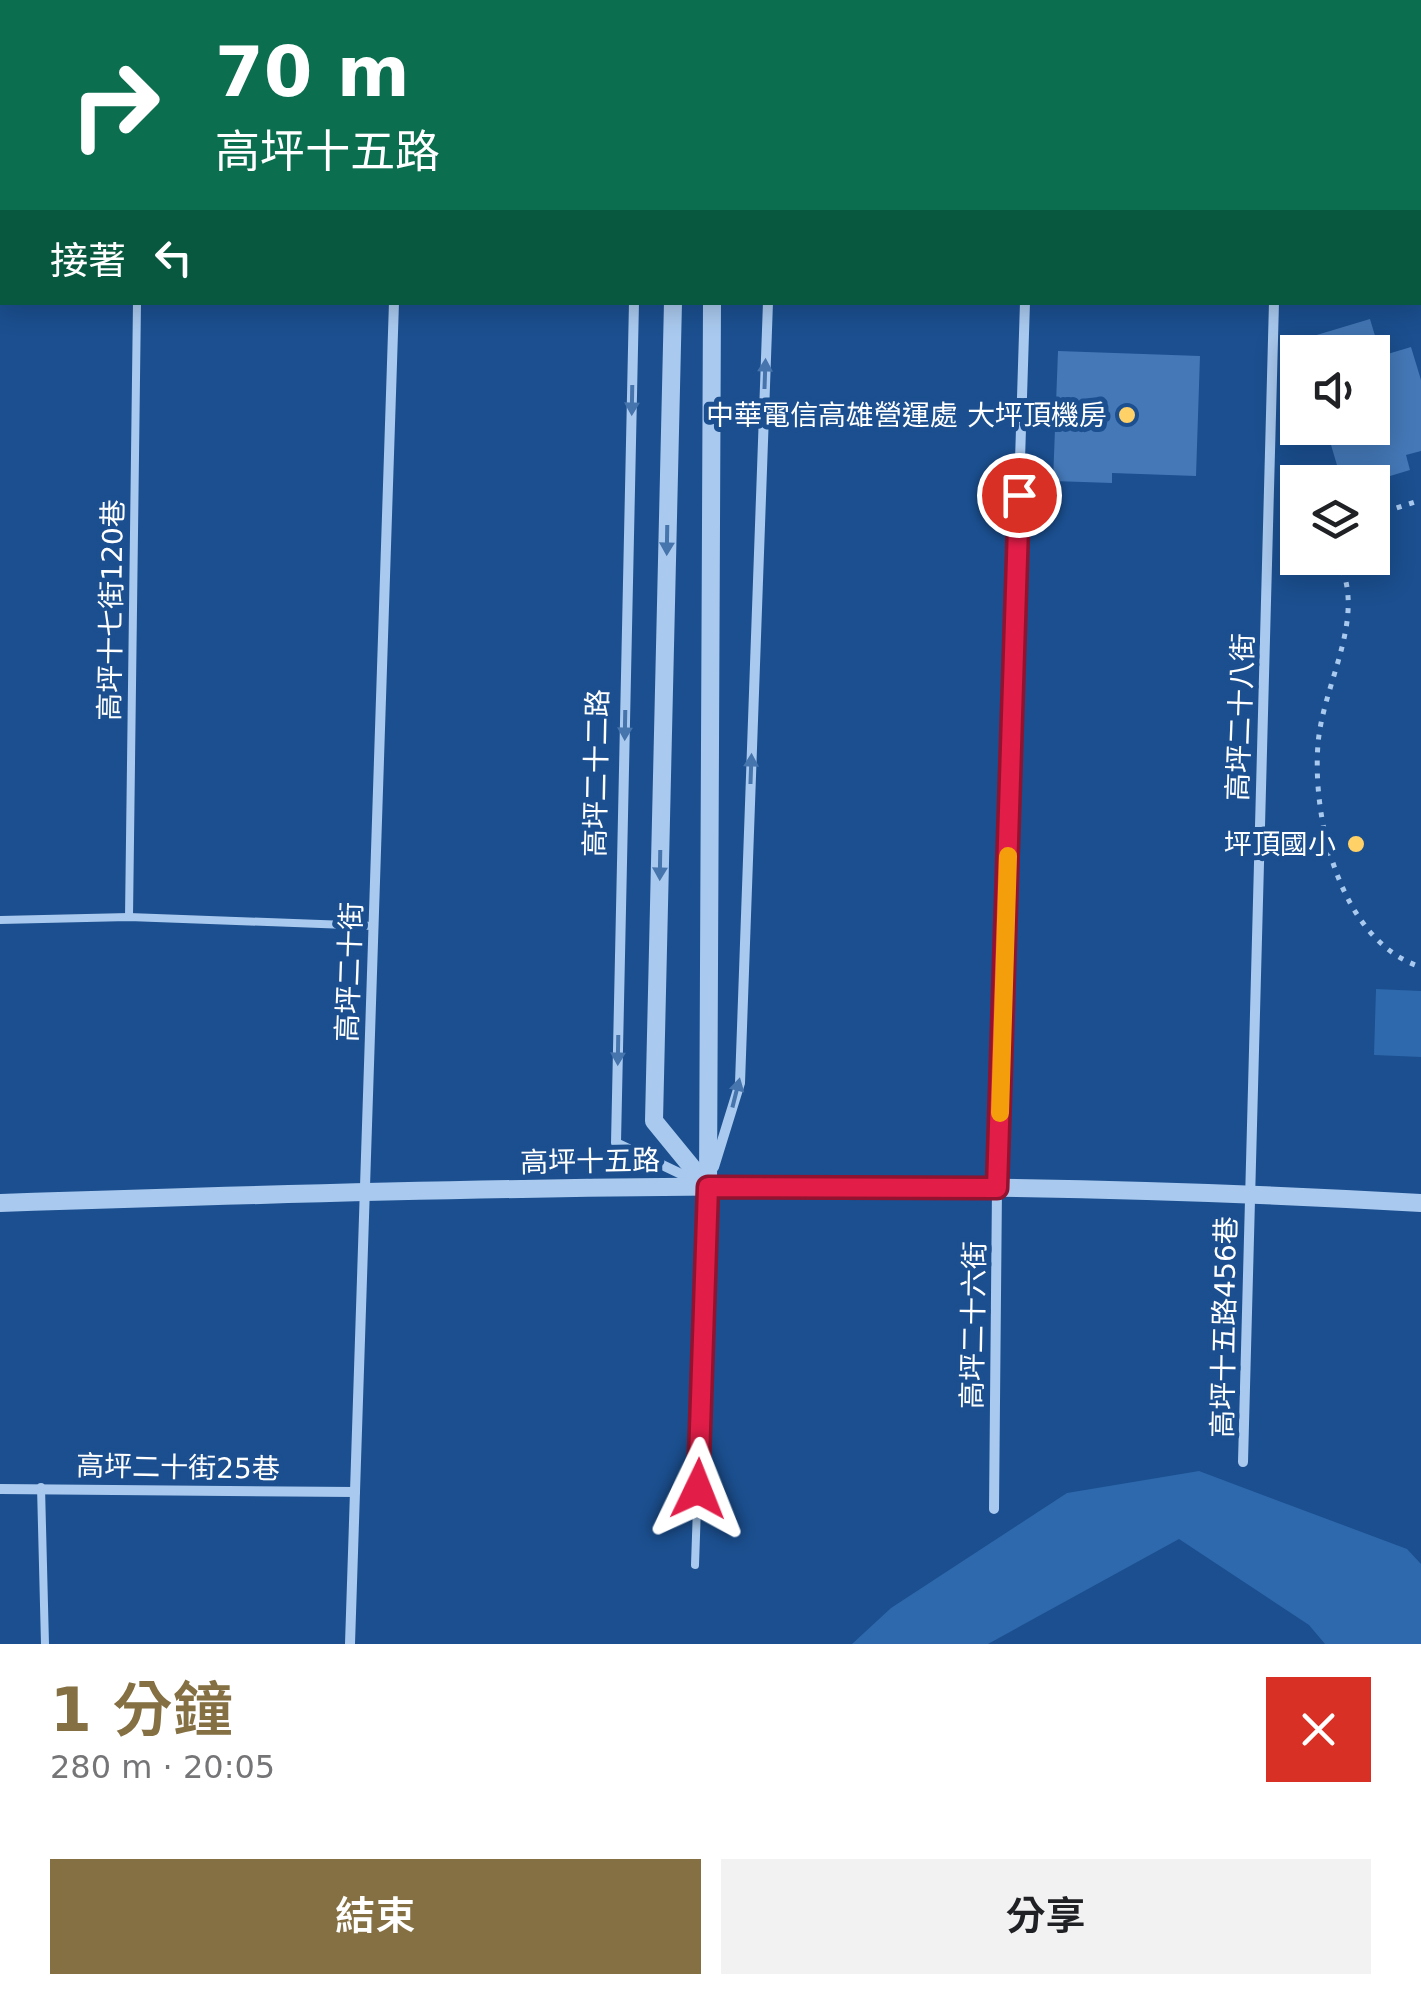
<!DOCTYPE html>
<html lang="zh-TW">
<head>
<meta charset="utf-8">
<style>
	body { margin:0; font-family:"DejaVu Sans","Noto Sans TC",sans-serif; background:#f2f2f2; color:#202124; height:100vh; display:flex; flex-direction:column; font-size:38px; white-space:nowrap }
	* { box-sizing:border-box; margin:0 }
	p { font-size:32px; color:#757577 }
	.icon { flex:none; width:55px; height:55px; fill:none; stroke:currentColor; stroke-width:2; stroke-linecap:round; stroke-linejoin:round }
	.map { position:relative; height:1644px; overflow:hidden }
	.panel { display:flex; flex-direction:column; background:#fff; flex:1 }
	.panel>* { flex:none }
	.guide { position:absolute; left:0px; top:0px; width:1422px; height:305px; box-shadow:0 5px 25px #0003; background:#0b6e4f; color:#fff; overflow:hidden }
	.tools { position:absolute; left:1280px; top:335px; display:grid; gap:20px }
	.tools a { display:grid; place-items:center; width:110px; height:110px; border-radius:0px; background:#fff; box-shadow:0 5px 25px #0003; font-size:50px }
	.pin { position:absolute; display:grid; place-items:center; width:85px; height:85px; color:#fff; margin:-42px; border:5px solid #fff; border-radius:50%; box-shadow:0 2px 10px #0007 }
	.me { position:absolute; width:110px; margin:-55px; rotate:2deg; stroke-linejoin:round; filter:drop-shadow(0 0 8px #0008) }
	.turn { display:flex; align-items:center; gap:35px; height:210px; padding:0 50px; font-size:45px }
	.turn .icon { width:130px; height:130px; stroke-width:2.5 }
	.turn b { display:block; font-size:70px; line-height:85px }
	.then { display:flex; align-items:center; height:95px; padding:0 50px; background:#0003; gap:20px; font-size:38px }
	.round { display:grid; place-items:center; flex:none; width:105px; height:105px; border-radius:0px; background:#f2f2f2 }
	.headline { display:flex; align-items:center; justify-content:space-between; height:170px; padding:0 50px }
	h1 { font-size:60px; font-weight:600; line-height:75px; color:#847042 }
	.cta { display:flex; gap:20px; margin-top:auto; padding:20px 50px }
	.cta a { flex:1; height:115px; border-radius:0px; background:#847042; color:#fff; font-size:40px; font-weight:600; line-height:115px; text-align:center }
	.cta a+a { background:#f2f2f2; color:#202124 }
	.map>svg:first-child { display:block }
	.green { fill:#2e69ad }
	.building { fill:#4478b7 }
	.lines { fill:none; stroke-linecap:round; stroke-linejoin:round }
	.path { stroke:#a9c9ee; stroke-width:5; stroke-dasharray:5 8; stroke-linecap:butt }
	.service { stroke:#a9c9ee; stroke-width:8 }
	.minor { stroke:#a9c9ee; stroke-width:10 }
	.tertiary { stroke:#a9c9ee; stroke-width:18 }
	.oneway { fill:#4674ac }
	.route-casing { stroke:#92132f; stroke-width:25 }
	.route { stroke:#e11d48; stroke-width:18 }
	.slow { stroke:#f59e0b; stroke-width:18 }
	.poi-dot { fill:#ffd166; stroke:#1b4f8f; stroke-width:4 }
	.labels { text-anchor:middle; stroke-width:10; stroke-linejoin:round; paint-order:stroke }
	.poi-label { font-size:28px; fill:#fff; stroke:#1b4f8f; text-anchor:end }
	.street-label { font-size:28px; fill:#fff; stroke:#1b4f8f }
</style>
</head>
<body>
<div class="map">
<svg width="1421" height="1644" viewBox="0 0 1421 1644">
	<rect width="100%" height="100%" fill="#1b4f8f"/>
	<g class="green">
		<polygon points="0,0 620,0 2,2 2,222"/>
		<polygon points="1376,989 1421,991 1421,1057 1374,1055"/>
		<polygon points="1199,1471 1407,1549 1421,1564 1421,1644 1325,1644 1309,1625 1179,1539 988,1644 852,1644 891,1608 1067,1493"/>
	</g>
	<g class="building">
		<polygon points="1370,319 1381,356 1411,347 1421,380 1421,451 1406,455 1410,470 1370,482 1342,482 1326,428 1372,428 1372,352 1304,352 1300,340"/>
		<polygon points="1058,351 1200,356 1196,476 1112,473 1112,483 1053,481"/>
	</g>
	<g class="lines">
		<g class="path">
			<polyline points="443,0 447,2"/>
			<polyline points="427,2 430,0"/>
			<polyline points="484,2 491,0"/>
			<polyline points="0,145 2,145"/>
			<polyline points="1372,516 1421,500"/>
			<path d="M1337,558C1369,616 1323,682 1318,744C1312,819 1340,941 1421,967"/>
		</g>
		<g class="service">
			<polyline points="129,917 137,302"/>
			<polyline points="0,920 129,917 374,926"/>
			<polyline points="41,1487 45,1644"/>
			<polyline points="695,1565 708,1187"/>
		</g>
		<g class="minor">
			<polyline points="642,2 642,0"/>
			<polyline points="777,2 777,0"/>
			<polyline points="1036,2 1036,0"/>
			<polyline points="1283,2 1284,0"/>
			<polyline points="0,260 2,260"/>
			<polyline points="1420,290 1421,290"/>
			<polyline points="634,302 616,1143 698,1182"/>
			<polyline points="714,1167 740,1083 768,302"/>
			<polyline points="1243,1462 1274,302"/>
			<polyline points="0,1489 355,1492"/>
			<polyline points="994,1509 997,1188 1025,302"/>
			<polyline points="350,1644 394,302"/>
		</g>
		<g class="tertiary">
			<polyline points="682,2 682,0"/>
			<polyline points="720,2 720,0"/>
			<polyline points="673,302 654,1121 708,1187"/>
			<polyline points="708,1187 712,302"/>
			<path d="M0,1203C473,1187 948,1175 1421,1203"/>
		</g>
	</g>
	<defs><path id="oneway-solid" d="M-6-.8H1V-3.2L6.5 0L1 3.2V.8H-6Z" transform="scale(2.5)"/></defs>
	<g class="oneway">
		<use href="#oneway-solid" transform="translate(765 374) rotate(-88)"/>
		<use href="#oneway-solid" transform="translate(632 400) rotate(91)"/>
		<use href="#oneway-solid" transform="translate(667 540) rotate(91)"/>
		<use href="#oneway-solid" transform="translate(625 725) rotate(91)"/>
		<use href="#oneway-solid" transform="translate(751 769) rotate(-88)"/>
		<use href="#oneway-solid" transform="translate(660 865) rotate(91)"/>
		<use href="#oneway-solid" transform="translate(618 1050) rotate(91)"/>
		<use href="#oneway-solid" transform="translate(736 1093) rotate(-76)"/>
	</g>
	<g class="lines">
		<defs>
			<polyline id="route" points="698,1489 708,1187 997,1188 1019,495"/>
		</defs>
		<use href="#route" class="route-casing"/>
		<use href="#route" class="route"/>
		<polyline class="slow" points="1000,1113 1008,856"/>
	</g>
	<g class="poi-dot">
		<circle cx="1127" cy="415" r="10"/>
		<circle cx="1356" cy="844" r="10"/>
	</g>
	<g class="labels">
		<g class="poi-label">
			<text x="1107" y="425">中華電信高雄營運處 大坪頂機房</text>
			<text x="1336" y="854">坪頂國小</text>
		</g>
		<g class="street-label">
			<text transform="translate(111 610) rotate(-89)" y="10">高坪十七街120巷</text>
			<text transform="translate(1240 717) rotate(-88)" y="10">高坪二十八街</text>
			<text transform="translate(596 773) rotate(-89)" y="10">高坪二十二路</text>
			<text transform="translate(349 972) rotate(-88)" y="10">高坪二十街</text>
			<text transform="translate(590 1161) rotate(-1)" y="10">高坪十五路</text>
			<text transform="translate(973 1325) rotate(-89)" y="10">高坪二十六街</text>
			<text transform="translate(1224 1327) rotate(-89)" y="10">高坪十五路456巷</text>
			<text transform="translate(178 1467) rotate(1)" y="10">高坪二十街25巷</text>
		</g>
	</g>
</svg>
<div class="tools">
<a><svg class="icon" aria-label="sound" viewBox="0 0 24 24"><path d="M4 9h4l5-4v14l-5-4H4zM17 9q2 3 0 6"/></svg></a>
<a><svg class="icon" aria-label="layers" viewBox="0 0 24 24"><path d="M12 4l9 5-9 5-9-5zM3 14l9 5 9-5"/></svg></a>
</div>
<div class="pin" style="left:1019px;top:495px;background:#d93025"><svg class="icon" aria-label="arrive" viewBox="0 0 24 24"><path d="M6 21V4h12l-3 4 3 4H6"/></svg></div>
<svg class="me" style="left:698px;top:1489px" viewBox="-20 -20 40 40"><path d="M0-17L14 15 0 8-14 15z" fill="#e11d48" stroke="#fff" stroke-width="4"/></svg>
<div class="guide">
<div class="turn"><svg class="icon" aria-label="right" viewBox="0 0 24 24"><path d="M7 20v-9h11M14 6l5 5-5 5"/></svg><div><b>70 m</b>高坪十五路</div></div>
<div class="then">接著<svg class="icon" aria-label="left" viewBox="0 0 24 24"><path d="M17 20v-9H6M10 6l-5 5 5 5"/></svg></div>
</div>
</div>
<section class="panel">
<div class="headline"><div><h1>1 分鐘</h1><p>280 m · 20:05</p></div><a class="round" style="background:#d93025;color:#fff"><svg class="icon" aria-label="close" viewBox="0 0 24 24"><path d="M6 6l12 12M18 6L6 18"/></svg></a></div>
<div class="cta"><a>結束</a><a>分享</a></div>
</section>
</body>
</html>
